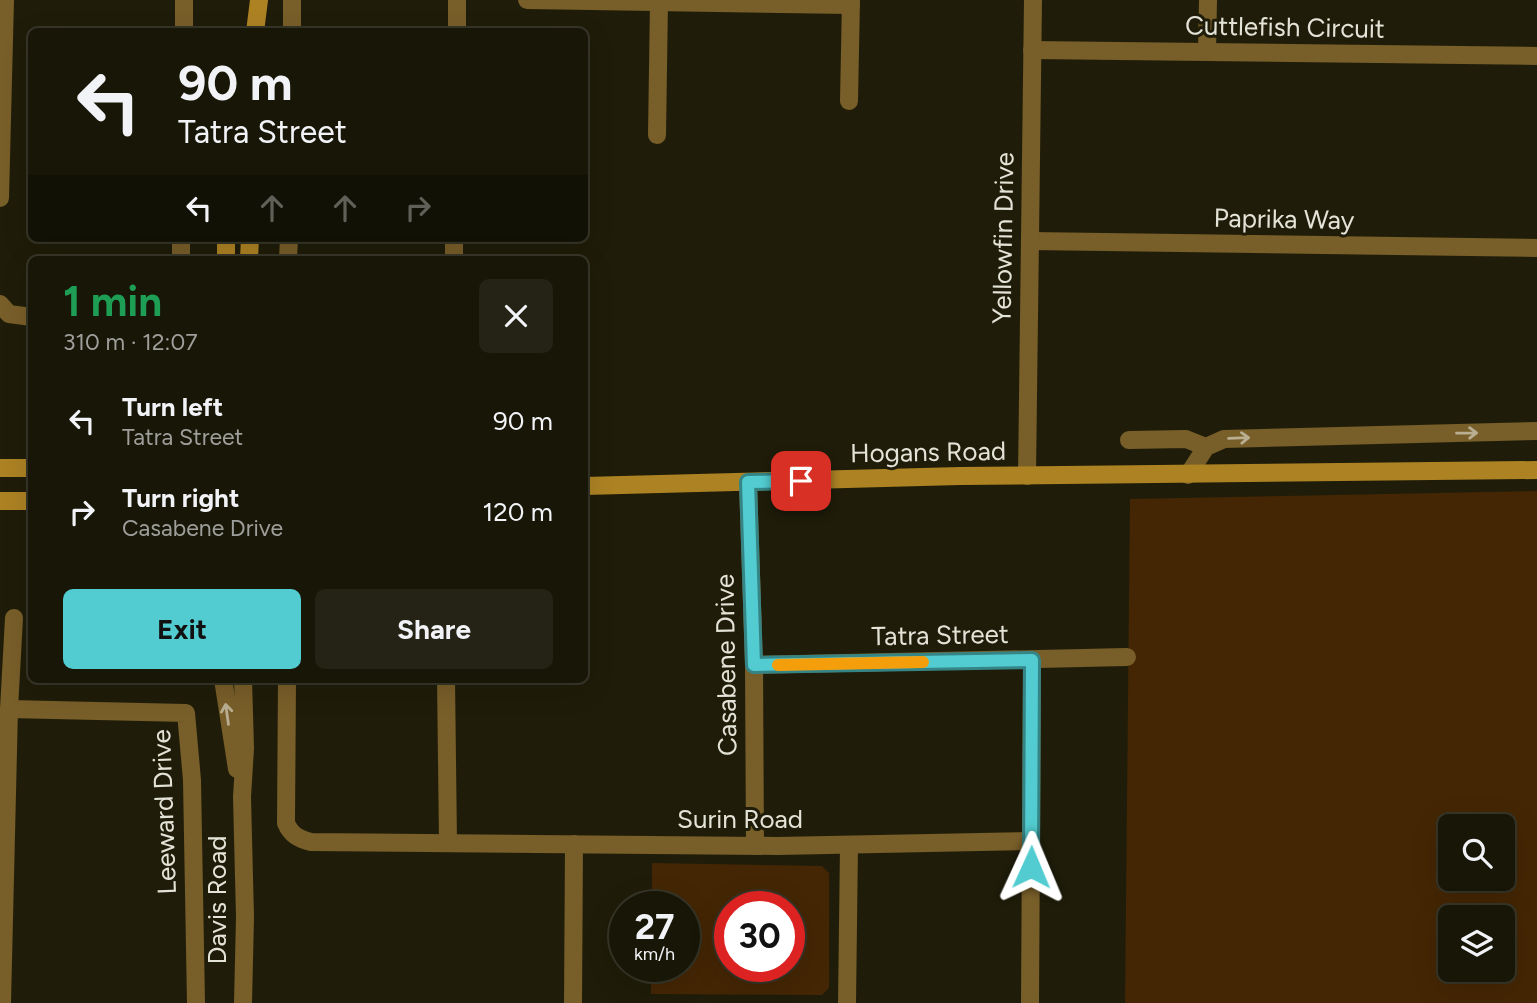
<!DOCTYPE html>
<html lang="en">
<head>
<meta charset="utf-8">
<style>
	body { margin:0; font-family:Figtree,sans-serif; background:#242315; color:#f1f3f6; height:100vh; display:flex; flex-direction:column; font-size:26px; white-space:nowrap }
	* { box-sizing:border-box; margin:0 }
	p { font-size:23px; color:#9e9f9b }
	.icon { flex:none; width:38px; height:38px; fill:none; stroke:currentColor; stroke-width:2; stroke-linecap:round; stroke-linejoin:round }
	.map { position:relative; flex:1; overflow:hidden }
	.side { position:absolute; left:28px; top:256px; width:560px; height:427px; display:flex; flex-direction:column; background:#171607; border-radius:10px; box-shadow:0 7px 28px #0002,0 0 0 2px #363528 }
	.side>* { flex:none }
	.hud { position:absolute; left:28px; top:28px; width:560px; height:214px; border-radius:10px; box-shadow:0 7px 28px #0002,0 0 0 2px #363528; background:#171607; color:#f1f3f6; overflow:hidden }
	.buttons { position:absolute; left:1438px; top:814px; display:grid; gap:14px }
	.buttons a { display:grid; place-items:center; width:77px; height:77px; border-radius:10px; background:#171607; box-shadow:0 7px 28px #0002,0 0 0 2px #363528; font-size:35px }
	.speed { position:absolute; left:609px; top:891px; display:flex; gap:14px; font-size:35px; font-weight:700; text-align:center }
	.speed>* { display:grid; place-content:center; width:91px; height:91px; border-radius:50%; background:#171607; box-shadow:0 7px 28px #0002,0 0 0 2px #363528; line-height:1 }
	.speed small { font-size:18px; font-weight:400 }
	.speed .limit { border:10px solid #d22; background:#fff; color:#111 }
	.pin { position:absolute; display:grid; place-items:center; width:60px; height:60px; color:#fff; margin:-30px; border-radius:14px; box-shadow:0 4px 10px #0006 }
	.me { position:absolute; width:77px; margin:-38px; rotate:1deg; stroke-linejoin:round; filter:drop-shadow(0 0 5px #0008) }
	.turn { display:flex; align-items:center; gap:24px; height:147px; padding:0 35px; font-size:32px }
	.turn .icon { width:91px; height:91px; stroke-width:2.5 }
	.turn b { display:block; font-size:49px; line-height:60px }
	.lanes { display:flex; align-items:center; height:66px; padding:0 35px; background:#0003; justify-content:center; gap:35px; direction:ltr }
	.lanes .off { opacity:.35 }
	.round { display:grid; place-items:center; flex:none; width:74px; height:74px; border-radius:10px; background:#242315 }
	.overview { display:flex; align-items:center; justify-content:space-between; height:119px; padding:0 35px }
	h1 { font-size:42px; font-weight:700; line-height:52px; color:#1e9e55 }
	.primary-button { display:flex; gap:14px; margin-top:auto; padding:14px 35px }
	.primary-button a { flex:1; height:80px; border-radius:10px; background:#52ccd0; color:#111; font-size:28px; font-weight:700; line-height:80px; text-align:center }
	.primary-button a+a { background:#242315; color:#f1f3f6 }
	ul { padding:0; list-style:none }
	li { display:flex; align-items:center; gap:21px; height:91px; padding:0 35px }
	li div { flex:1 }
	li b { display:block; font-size:26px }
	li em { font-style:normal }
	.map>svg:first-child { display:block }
	.green { fill:#442604; fill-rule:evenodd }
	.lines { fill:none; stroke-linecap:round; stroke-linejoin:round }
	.street { stroke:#785e29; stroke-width:18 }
	.secondary { stroke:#ad8223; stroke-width:18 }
	.oneway { stroke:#b9ae91 }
	.route-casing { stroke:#358587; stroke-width:18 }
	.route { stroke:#52ccd0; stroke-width:12 }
	.slow { stroke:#f59e0b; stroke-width:12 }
	.labels { text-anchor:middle; stroke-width:6; stroke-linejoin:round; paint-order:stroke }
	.street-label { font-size:26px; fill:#e4e3d7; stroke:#1f1d09 }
</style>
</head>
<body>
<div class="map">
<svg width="1537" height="1003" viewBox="0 0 1537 1003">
	<rect width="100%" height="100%" fill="#1f1d09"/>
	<g class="green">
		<path d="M1537,491V1003H1125L1130,499ZM1451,826H1503V878H1451ZM1451,917H1503V970H1451Z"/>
		<path d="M652,863L822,866L829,873V988L822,995L651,994V966H684V906H652ZM730,906H789V966H730Z"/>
	</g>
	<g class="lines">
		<g class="street">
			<polyline points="527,0 851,5"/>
			<polyline points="184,32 184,0"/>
			<polyline points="292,32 292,0"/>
			<polyline points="457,32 457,0"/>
			<polyline points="1032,50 1537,56"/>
			<polyline points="1207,52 1208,0"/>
			<polyline points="849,101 851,0"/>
			<polyline points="657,135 659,1"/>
			<polyline points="0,198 5,0"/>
			<polyline points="1030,241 1537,248"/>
			<polyline points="181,259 181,238"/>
			<polyline points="288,259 289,238"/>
			<polyline points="454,259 454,238"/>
			<polyline points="0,304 9,314 32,317"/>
			<polyline points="1129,440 1186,439 1206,447"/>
			<polyline points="1188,475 1206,447 1224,439 1537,431"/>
			<polyline points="1027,476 1033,0"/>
			<polyline points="748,483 754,665 755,846"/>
			<polyline points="754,665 1127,657"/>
			<polyline points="223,679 237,769"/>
			<path d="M287,679L286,823C291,835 299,839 311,842L777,846L1031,841"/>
			<polyline points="446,679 448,842"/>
			<polyline points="9,709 186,713 192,780 196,1003"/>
			<polyline points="2,1003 9,709 14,618"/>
			<polyline points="243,1003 245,917 242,797 245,748 243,679"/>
			<polyline points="573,1003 574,844"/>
			<polyline points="847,1003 849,845"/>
			<polyline points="1030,1003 1032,660"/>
		</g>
		<g class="secondary">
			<polyline points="255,32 259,0"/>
			<polyline points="226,259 226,238"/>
			<polyline points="249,259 250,238"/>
			<polyline points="0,468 32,468"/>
			<polyline points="584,486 960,476 1537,470"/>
			<polyline points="0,501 32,501"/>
		</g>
	</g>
	<defs><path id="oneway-shaft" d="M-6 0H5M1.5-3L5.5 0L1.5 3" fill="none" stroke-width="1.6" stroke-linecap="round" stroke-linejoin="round" transform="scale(1.75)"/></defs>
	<g class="oneway">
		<use href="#oneway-shaft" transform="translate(1467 433) rotate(-1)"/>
		<use href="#oneway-shaft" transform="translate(1239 438) rotate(-2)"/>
		<use href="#oneway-shaft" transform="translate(227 714) rotate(-98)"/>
	</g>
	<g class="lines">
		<defs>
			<polyline id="route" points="801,481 748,482 754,665 1032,660 1031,867"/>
		</defs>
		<use href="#route" class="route-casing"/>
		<use href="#route" class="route"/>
		<polyline class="slow" points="778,665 923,662"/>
	</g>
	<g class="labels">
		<g class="street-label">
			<text transform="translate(1285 27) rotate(1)" y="9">Cuttlefish Circuit</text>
			<text transform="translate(1284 219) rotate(1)" y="9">Paprika Way</text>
			<text transform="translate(1003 238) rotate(-89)" y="9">Yellowfin Drive</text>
			<text transform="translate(928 452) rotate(-1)" y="9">Hogans Road</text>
			<text transform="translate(940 635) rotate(-1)" y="9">Tatra Street</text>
			<text transform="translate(726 665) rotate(-91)" y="9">Casabene Drive</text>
			<text transform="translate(164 812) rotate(-92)" y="9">Leeward Drive</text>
			<text x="740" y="828">Surin Road</text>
			<text transform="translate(217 900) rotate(-90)" y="9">Davis Road</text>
		</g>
	</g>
</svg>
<div class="buttons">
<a><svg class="icon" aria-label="search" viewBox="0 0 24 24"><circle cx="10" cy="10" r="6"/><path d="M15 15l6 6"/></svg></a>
<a><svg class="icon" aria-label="layers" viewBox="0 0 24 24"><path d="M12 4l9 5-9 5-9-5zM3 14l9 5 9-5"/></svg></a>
</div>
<div class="speed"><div>27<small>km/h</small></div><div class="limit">30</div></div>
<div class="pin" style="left:801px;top:481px;background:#d93025"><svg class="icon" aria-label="arrive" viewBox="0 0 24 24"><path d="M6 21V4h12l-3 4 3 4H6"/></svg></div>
<svg class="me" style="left:1031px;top:867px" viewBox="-20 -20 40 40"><path d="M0-17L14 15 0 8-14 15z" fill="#52ccd0" stroke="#fff" stroke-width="4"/></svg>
<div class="hud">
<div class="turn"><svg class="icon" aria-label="left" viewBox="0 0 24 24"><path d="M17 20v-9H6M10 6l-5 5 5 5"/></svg><div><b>90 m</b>Tatra Street</div></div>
<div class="lanes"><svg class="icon" aria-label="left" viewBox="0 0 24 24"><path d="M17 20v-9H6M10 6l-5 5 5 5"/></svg><svg class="icon off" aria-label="ahead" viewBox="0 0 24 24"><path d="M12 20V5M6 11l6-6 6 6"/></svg><svg class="icon off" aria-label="ahead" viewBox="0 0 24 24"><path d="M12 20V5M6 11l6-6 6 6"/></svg><svg class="icon off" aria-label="right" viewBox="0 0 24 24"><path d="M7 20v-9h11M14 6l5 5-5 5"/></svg></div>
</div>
<section class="side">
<div class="overview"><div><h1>1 min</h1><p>310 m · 12:07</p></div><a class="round"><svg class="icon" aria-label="close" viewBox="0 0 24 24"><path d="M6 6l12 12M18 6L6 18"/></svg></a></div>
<ul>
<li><svg class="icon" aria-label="left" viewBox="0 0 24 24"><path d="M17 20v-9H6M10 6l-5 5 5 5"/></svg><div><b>Turn left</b><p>Tatra Street</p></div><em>90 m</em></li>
<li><svg class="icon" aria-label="right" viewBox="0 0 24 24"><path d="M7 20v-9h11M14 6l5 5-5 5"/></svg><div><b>Turn right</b><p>Casabene Drive</p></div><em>120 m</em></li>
</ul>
<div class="primary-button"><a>Exit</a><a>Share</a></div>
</section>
</div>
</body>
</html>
